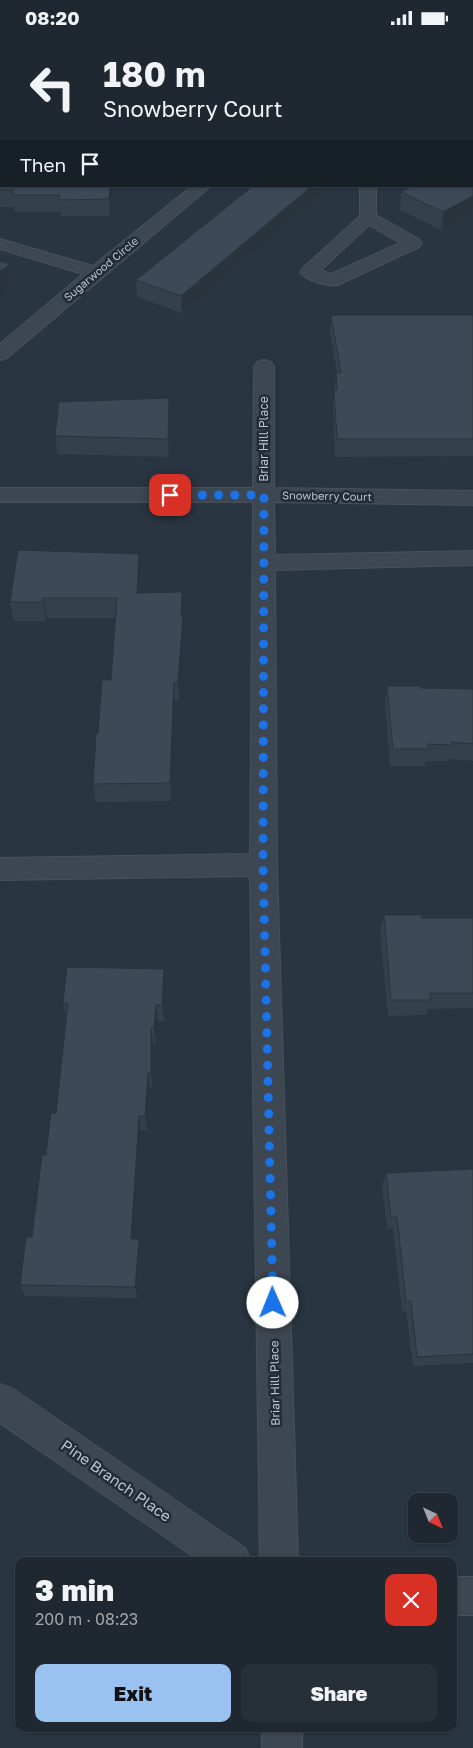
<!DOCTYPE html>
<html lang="en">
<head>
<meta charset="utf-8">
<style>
	body { margin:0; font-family:"Golos Text",sans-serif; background:#273039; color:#f1f3f6; height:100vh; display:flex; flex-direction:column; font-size:19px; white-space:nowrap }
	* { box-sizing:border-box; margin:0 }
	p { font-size:16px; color:#a1a6ab }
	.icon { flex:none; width:28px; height:28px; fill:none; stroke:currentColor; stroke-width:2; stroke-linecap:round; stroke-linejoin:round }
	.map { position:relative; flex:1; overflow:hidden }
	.drawer { position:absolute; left:15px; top:1522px; width:442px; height:175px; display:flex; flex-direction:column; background:#1f2831; border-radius:10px; box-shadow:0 1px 4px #0004,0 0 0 1px #3c444d }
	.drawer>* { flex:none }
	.top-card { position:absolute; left:0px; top:0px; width:474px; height:152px; box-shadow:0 1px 4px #0004,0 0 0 1px #3c444d; background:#1f2831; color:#f1f3f6; overflow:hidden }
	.needle { width:32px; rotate:137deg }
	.buttons { position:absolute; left:408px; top:1458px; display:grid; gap:10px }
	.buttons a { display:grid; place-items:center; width:50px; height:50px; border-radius:10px; background:#1f2831; box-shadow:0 1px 4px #0004,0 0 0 1px #3c444d; font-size:25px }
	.pin { position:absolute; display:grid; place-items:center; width:42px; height:42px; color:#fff; margin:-21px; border-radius:10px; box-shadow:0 2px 8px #0006 }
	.me { position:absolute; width:55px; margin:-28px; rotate:359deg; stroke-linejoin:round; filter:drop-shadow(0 0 4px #0008) }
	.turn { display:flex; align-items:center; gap:18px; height:105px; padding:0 20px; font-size:22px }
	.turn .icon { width:65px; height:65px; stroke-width:2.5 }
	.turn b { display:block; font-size:35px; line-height:42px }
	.then { display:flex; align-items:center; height:48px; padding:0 20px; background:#0003; gap:10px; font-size:19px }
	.round { display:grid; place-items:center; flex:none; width:52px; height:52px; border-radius:10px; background:#273039 }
	.summary { display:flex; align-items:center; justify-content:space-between; height:85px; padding:0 20px }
	h1 { font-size:30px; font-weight:800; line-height:38px }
	.cta { display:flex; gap:10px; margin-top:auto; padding:10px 20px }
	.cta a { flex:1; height:58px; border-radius:10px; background:#9ac2f1; color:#111; font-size:20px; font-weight:800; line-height:58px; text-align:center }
	.cta a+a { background:#273039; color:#f1f3f6 }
	.status { display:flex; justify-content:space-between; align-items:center; height:35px; padding:0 25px; background:#1f2831; direction:ltr }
	.status svg { height:14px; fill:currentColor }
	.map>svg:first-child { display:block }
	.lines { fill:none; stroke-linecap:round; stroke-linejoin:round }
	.minor-casing { stroke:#47505b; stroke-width:2 }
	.minor { fill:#3d4751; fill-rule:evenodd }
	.wall { fill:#34404b }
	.shaded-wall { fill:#2a343d }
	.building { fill:#3c4a57; stroke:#2a343d }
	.route { stroke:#1a73e8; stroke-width:9; stroke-dasharray:0 16.2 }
	.labels { text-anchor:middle; stroke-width:5; stroke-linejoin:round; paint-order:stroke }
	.far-street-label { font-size:11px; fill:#bbc2cb; stroke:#222c37 }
	.street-label { font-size:12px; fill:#bbc2cb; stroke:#222c37 }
	.near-street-label { font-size:15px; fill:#bbc2cb; stroke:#222c37 }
</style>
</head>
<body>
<div class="status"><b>08:20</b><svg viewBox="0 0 49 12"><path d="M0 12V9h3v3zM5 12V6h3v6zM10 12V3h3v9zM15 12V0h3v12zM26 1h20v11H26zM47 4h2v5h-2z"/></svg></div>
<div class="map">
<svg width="473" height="1713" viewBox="0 0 473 1713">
	<rect width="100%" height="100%" fill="#293541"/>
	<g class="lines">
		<defs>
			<g id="minor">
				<polygon points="199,0 215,0 216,1 200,1"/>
				<rect x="331" y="0" width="14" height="1"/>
				<rect x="441" y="0" width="14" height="1"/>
				<rect x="472" y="96" width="1" height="10"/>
				<polygon points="192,151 211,151 7,323 0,325 0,309 83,239 0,214 0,204 93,231"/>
				<path d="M360,151H376V180L419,204L422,208L419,212L338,250C328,252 306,246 300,237L303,233L360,181ZM369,190L400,208L331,239L321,235Z"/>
				<polygon points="264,325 271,327 274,331 274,453 473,456 473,470 274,467 275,520 473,516 473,530 275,535 277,830 298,1526 260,1526 250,841 0,845 0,823 250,819 253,467 0,467 0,453 253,453 254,331 257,327"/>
				<polygon points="0,1349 13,1354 245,1513 251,1526 200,1526 0,1388"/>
				<rect x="454" y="1542" width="19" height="38"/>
				<rect x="262" y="1694" width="40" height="19"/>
			</g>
		</defs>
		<use href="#minor" class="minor-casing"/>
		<use href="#minor" class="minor"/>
	</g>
	<g class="wall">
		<polygon points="0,80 113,151 110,181 61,181 61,177 15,177 14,172 0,172"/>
		<polygon points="473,119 473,177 441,195 400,175 401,157"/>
		<polygon points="253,151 331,151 182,278 137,262 136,245"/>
		<polygon points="331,280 473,280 473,421 335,422 333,373 336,338 337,338 330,298"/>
		<polygon points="169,363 170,381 169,422 58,419 55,401"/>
		<polygon points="141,539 140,558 183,581 184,600 179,666 175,666 171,766 96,767 93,749 98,699 111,645 115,583 47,583 46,586 14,586 10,567"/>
		<polygon points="387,651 420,653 473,654 473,726 448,724 448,726 426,726 425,731 390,731 385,668"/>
		<polygon points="384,880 422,883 473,883 473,973 428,974 426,980 388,981 380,897"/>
		<polygon points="166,950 164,986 158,986 156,1008 153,1008 153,1053 150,1053 147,1095 141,1095 134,1204 139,1204 141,1215 138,1263 25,1261 20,1250 32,1202 46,1120 56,1078 66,981 63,968"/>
		<polygon points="473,1134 473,1328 413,1331 406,1276 402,1276 393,1194 387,1194 382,1151 386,1138"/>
	</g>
	<g class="shaded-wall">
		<polygon points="110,151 113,151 110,181 109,164"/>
		<polygon points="312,151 331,151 182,278 181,261"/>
		<polygon points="473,161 473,177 441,195 443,177"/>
		<polygon points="10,229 13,247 4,254 5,257 0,261 0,237"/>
		<polygon points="169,363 170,381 169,422 168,404"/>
		<polygon points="139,519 141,539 139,577 137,558"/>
		<polygon points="182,557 183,577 182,597 183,581 184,600 179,666 178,647"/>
		<polygon points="43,563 47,583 46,586 43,567"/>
		<polygon points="174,647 175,666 171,766 170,748"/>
		<polygon points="164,934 166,950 164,986 162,970"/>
		<polygon points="156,970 158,986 156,1008 154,993"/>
		<polygon points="151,993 153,1008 153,1053 151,1038"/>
		<polygon points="148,1038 150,1053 147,1095 145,1081"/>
		<polygon points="139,1081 141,1095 134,1215 131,1204"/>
		<polygon points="139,1204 141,1215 138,1263 135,1252"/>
	</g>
	<g class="building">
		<rect x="87" y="0" width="47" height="1"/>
		<polygon points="383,0 431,0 431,1 384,1"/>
		<polygon points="0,80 1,80 1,151 110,151 109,164 59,165 60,160 13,160 13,155 0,155"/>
		<polygon points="473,119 473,161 443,177 401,157 413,151 472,151"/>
		<polygon points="253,151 312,151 181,261 136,245"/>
		<polygon points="0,226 10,229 0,237"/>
		<polygon points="331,280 473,280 473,404 337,404 334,355 337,355 336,338 341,338"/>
		<polygon points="169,363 168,404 55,401 59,367"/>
		<polygon points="18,515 139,519 137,558 182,557 181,581 183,581 178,647 174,647 170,748 93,749 96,699 98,699 102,645 111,645 117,563 43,563 43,567 10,567"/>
		<polygon points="387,651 420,651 420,653 473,654 473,709 451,707 452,710 428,709 428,714 393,714"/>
		<polygon points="384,880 422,880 422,883 473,883 473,958 430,958 430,965 391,965"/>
		<polygon points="67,932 164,934 162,970 156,970 154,993 151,993 151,1038 148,1038 145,1081 139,1081 131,1204 139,1204 135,1252 20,1250 26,1202 32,1202 42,1120 46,1120 51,1078 56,1078 68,968 63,968"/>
		<polygon points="473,1134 473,1319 417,1322 411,1266 406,1266 397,1182 391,1182 386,1138"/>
	</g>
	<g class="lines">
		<polyline class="route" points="170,460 264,460 263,830 273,1268"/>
	</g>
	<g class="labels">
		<g class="far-street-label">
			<text transform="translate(101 234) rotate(-40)" y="4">Sugarwood Circle</text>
			<text transform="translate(327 461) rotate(1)" y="4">Snowberry Court</text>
		</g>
		<g class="street-label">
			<text transform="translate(264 404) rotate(-90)" y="4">Briar Hill Place</text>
			<text transform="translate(275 1348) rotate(-91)" y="4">Briar Hill Place</text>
		</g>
		<g class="near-street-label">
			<text transform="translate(116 1446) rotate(35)" y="5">Pine Branch Place</text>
		</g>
	</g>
</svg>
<div class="buttons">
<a><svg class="needle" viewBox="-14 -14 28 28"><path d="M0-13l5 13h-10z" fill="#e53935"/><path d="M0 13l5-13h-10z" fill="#a1a6ab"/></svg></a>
</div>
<div class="pin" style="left:170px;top:460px;background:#d93025"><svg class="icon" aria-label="arrive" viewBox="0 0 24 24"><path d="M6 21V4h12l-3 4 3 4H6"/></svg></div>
<svg class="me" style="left:273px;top:1268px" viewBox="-20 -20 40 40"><circle r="19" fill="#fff"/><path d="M0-13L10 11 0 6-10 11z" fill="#1a73e8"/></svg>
<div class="top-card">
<div class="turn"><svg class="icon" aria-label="left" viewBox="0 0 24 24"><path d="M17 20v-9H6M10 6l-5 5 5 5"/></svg><div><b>180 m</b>Snowberry Court</div></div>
<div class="then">Then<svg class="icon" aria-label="arrive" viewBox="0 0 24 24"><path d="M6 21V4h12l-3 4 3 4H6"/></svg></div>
</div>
<section class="drawer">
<div class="summary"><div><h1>3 min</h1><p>200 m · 08:23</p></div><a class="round" style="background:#d93025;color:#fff"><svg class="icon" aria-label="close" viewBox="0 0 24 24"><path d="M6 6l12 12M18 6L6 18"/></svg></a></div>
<div class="cta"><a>Exit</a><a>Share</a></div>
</section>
</div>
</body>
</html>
